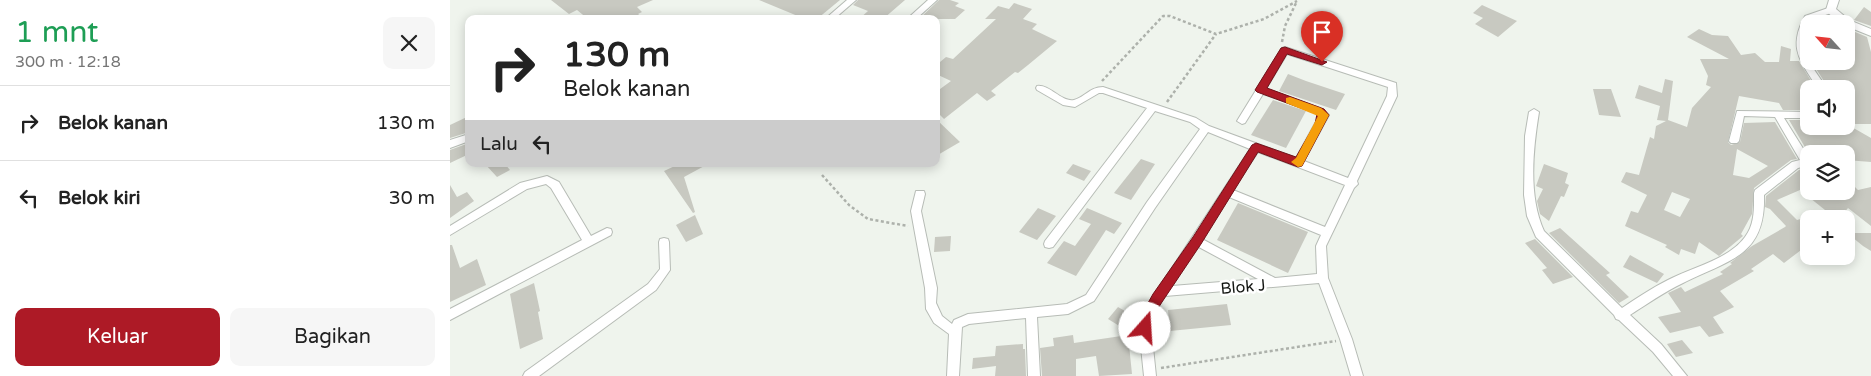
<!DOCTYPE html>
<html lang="id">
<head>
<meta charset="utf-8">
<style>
	body { margin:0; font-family:"Varela Round",sans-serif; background:#f6f6f6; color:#222; height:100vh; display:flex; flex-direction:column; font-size:19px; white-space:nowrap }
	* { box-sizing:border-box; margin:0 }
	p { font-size:16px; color:#767676 }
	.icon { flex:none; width:28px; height:28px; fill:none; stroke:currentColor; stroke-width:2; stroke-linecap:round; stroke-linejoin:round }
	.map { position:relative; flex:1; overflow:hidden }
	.drawer { display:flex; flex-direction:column; background:#fff; width:450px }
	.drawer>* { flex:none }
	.top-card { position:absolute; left:15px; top:15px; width:475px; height:152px; border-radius:10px; box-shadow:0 2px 12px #0003; background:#fff; color:#222; overflow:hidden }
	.needle { width:32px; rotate:297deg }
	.tools { position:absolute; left:1350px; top:15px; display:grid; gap:10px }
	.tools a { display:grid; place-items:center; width:55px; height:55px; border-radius:10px; background:#fff; box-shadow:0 2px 12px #0003; font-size:25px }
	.pin { position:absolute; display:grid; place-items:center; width:42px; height:42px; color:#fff; margin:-51px -21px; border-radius:50% 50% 50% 0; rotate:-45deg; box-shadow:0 0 5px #0007 }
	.pin .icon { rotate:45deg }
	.me { position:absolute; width:55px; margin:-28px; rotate:19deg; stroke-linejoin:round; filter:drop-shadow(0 0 4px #0008) }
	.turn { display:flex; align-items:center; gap:18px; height:105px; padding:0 15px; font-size:22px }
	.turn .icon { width:65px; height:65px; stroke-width:2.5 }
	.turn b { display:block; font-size:35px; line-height:42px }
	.then { display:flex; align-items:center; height:48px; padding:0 15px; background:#0003; gap:10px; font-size:19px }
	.round { display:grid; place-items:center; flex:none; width:52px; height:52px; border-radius:10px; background:#f6f6f6 }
	.overview { display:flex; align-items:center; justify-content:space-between; height:85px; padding:0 15px }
	h1 { font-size:30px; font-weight:600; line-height:38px; color:#1e9e55 }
	.action { display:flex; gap:10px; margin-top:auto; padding:10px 15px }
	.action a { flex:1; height:58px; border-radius:10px; background:#ad1a26; color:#fff; font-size:20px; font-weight:600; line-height:58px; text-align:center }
	.action a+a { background:#f6f6f6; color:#222 }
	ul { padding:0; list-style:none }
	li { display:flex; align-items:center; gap:15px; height:75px; padding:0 15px; border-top:1px solid #e0e0e0 }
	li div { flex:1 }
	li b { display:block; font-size:19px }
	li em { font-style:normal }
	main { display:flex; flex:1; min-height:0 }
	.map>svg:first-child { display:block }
	.building { fill:#c8c9c1; fill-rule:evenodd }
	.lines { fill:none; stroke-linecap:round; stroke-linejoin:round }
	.minor-casing { stroke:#b7bcb6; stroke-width:2 }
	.tertiary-casing { stroke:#b7bcb6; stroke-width:2 }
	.path { stroke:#adb1ab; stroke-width:2.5; stroke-dasharray:3 2.5; stroke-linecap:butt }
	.minor { fill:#fff; fill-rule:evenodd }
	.tertiary { fill:#fff; fill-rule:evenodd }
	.route { fill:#ad1a26; stroke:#701119 }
	.slow { fill:#f59e0b }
	.labels { text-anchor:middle; stroke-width:5; stroke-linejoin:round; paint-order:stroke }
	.street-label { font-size:16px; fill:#131512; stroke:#fff }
</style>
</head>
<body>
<main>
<section class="drawer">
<div class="overview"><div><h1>1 mnt</h1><p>300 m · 12:18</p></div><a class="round"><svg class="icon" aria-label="close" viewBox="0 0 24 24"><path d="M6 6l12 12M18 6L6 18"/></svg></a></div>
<ul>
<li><svg class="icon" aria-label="right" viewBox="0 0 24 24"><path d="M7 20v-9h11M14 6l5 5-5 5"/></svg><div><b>Belok kanan</b></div><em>130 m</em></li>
<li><svg class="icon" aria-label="left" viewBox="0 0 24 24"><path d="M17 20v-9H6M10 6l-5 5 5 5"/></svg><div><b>Belok kiri</b></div><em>30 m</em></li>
</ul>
<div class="action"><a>Keluar</a><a>Bagikan</a></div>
</section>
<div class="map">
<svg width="1421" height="376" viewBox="0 0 1421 376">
	<rect width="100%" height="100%" fill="#eff4ed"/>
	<g class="building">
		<polygon points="101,0 203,0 187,7 192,12 188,14 194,19 138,19 127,10 119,14"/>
		<polygon points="309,0 390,0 367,19 355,19"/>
		<polygon points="408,0 455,0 433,19 409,19 418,11 403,5"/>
		<polygon points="489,0 500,0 509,3 505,6 515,10 505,19 469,19"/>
		<polygon points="564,3 582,9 573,19 587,24 582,29 607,41 578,65 568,73 565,72 541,91 546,95 537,101 527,93 494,119 486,111 486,92 501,81 486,74 486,61 490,62 496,57 503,59 546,19 535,19 548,6 559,9"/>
		<polygon points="1032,5 1067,21 1048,37 1025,24 1033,18 1023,13"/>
		<polygon points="1414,7 1421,12 1421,26 1404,20"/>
		<path d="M1249,29L1262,35L1278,36L1291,55L1305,53L1315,62H1329L1331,46L1341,49L1340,61H1349L1366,89H1359V110H1333L1329,103L1289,96L1278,142L1281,145L1290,142L1294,123L1325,122L1347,159L1341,160L1304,188L1302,214L1291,234L1293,236L1269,256L1249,242L1245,254L1231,249L1229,255L1215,247L1217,245L1175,226L1181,211L1188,213L1197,195L1171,182L1176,172L1189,175L1200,137L1204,139L1206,126L1216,121L1207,120L1210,106L1185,98L1189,85L1212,93L1215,79L1223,81L1218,120L1237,127L1242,108L1261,87L1256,85L1258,76L1250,59H1279L1237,37ZM1287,149L1318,166L1299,178L1283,175ZM1222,192L1240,199L1230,217L1214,210Z"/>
		<polygon points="1398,29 1417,37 1421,52 1421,124 1396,124 1396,89 1379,89 1361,61 1396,61"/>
		<polygon points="838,74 856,81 895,94 886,110 829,91"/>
		<polygon points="1143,89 1161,89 1171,117 1149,115"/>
		<polygon points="823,100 856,111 836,148 801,135"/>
		<polygon points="19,116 19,132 0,138 0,125"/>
		<polygon points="486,119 510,142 486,156"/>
		<polygon points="1339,120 1359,120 1359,126 1400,126 1421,138 1421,162 1396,160 1396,154 1359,154"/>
		<polygon points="19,143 19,154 0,163 0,150"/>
		<polygon points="691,159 705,164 681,200 664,193"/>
		<polygon points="35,164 55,164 60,170 47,177"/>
		<polygon points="229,164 258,164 234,177 245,212 243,213 214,171"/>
		<polygon points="623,164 641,171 634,181 616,173"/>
		<polygon points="1094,164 1118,173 1115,183 1119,185 1114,197 1111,196 1099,221 1090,214 1087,201 1093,189 1086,186"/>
		<polygon points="1359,167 1359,191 1396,191 1396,178 1408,190 1421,187 1421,226 1398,208 1389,219 1378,219 1380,214 1350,190 1327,200 1347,220 1354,218 1359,222 1359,244 1334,263 1323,254 1301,269 1304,271 1270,291 1284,307 1263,317 1274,333 1259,337 1250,326 1220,333 1208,317 1231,312 1218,293 1231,287 1235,292 1273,274 1270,272 1282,264 1280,263 1302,246 1335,227 1336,226 1320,209 1315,207 1316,196 1349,170"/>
		<polygon points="0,185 7,197 17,192 24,201 0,218"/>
		<polygon points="788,203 858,232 838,273 767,240"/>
		<polygon points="588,208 606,216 587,240 569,232"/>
		<polygon points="637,208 672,223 664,234 656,230 626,276 597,263 614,241 625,246 641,224 629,219"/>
		<polygon points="245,215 253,234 236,242 226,225"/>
		<polygon points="1110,228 1160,273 1156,275 1179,297 1169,303 1099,233"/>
		<polygon points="1397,233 1421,233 1421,251 1413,246"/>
		<polygon points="501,236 500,251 484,252 485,237"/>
		<polygon points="1085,239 1123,277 1103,284 1092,270 1097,268 1075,243"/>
		<polygon points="0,245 2,245 10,268 27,259 36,285 0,302"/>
		<polygon points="1180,255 1214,274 1207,283 1173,267"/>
		<polygon points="84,283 90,311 88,312 93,339 70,349 60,294"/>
		<polygon points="777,304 781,325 720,331 718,310"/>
		<polygon points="668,307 680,314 671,327 658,319"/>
		<polygon points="623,335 624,343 678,335 682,374 649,376 646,356 626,359 626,376 592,376 590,348 604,346 603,338"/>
		<polygon points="1232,340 1243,353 1226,357 1217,344"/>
		<polygon points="573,344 573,349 575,349 576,376 545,376 546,366 522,369 523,358 545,356 546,346"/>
	</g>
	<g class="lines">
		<defs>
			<g id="minor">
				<polygon points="397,0 406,0 384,19 375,19"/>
				<polygon points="478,0 487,0 466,19 457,19"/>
				<path d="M1381,7L1385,10L1384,12L1361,20C1347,54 1359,60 1377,89H1368C1351,61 1337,49 1355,16Z"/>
				<path d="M835,47L946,83L947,96L907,181L908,184L904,188L876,246L878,278L902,339L913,376H901L890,339L869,283L715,296L704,313L701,328L706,376H694L689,328L693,312L800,149L758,132L705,208L644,301L618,314L587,317L590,376H578L576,318L519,324L512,327L509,376H497L499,334L484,323L476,309L475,288L461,211L466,191H474L475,194L471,211L487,288L486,303L492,316L502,324L504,320L518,314L617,304L636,295L697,202L750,129L740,122L705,111L603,247L599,248L595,247L594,244L595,241L697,108L653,93H649L625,107L613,105L587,90L586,88L587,86C599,84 613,103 624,100C635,97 640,87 653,87L746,118L759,126L846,158L869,116L864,112L813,94L795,123L792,124L787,121L832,48ZM837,54L938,87L937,96L898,178L854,161L879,115L870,108L816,89ZM808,152L895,185L875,227L783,190ZM779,197L871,235L866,246L867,274L825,278L752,239ZM747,246L808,279L722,286Z"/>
				<path d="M1084,109L1089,112C1083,149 1078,196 1094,231L1172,308C1187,298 1202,288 1218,280C1243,267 1278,260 1295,237C1305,224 1304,208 1304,193L1305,190L1342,162L1350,160L1325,117L1294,116L1289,141L1287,143H1281L1279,141L1287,111L1359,112V118H1334L1359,158V165L1348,168L1314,195C1316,256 1279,260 1233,283C1214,292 1197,304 1180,315L1211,344L1237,376H1223L1203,352L1169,320L1166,319L1164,315L1086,237L1077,216L1074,195L1075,136L1079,112Z"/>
				<polygon points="19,134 19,141 0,148 0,140"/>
				<polygon points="97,176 109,182 141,236 157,228 161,229 162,232 161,235 0,320 0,309 132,240 101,188 96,184 77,189 0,235 0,226 70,183"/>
				<polygon points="214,238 218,239 219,242 220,270 206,290 89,376 73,376 75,372 198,284 210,269 209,242 210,239"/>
			</g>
			<polygon id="tertiary" points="1379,0 1389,0 1386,9 1399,20 1421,29 1421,36 1396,26 1396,24 1391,24 1377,12 1376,10"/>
		</defs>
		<use href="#minor" class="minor-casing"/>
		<use href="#tertiary" class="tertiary-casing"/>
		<g class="path">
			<polyline points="832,42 835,26 847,1"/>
			<polyline points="652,81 713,16 720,16 766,34 814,19 847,1"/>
			<polyline points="717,102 766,34"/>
			<polyline points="372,175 399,205 418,219 458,226"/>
			<polyline points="711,368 886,341"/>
		</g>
		<use href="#minor" class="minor"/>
		<use href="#tertiary" class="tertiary"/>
	</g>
	<polygon class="route" points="835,47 877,62 872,65 837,54 817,88 874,109 879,115 852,166 848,167 808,152 751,244 712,302 705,313 700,332 691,332 689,328 693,312 703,294 743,237 802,145 806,143 846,157 865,124 867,114 807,92 805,90 831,48"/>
	<polygon class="slow" points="840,97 871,108 879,115 852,166 848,167 841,162 846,158 868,116 836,103 836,98"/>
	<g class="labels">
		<g class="street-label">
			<text transform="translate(793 286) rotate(-5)" y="6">Blok J</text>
		</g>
	</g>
</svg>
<div class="tools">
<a><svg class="needle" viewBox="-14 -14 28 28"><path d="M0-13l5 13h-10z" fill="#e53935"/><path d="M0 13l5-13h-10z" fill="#767676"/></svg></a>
<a><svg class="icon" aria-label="sound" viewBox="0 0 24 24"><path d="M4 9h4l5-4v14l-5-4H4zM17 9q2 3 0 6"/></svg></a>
<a><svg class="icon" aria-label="layers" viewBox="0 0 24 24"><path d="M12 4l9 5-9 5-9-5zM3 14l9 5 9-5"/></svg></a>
<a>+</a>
</div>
<div class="pin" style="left:872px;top:62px;background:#d93025"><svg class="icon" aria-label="arrive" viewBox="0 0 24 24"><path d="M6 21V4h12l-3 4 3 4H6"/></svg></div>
<svg class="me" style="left:695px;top:328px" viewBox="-20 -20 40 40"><circle r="19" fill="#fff"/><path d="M0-13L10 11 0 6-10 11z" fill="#ad1a26"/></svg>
<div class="top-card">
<div class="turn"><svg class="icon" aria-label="right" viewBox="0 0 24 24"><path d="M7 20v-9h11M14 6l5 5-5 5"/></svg><div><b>130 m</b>Belok kanan</div></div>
<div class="then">Lalu<svg class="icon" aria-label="left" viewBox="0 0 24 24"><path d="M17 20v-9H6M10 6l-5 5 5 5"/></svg></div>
</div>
</div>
</main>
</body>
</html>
